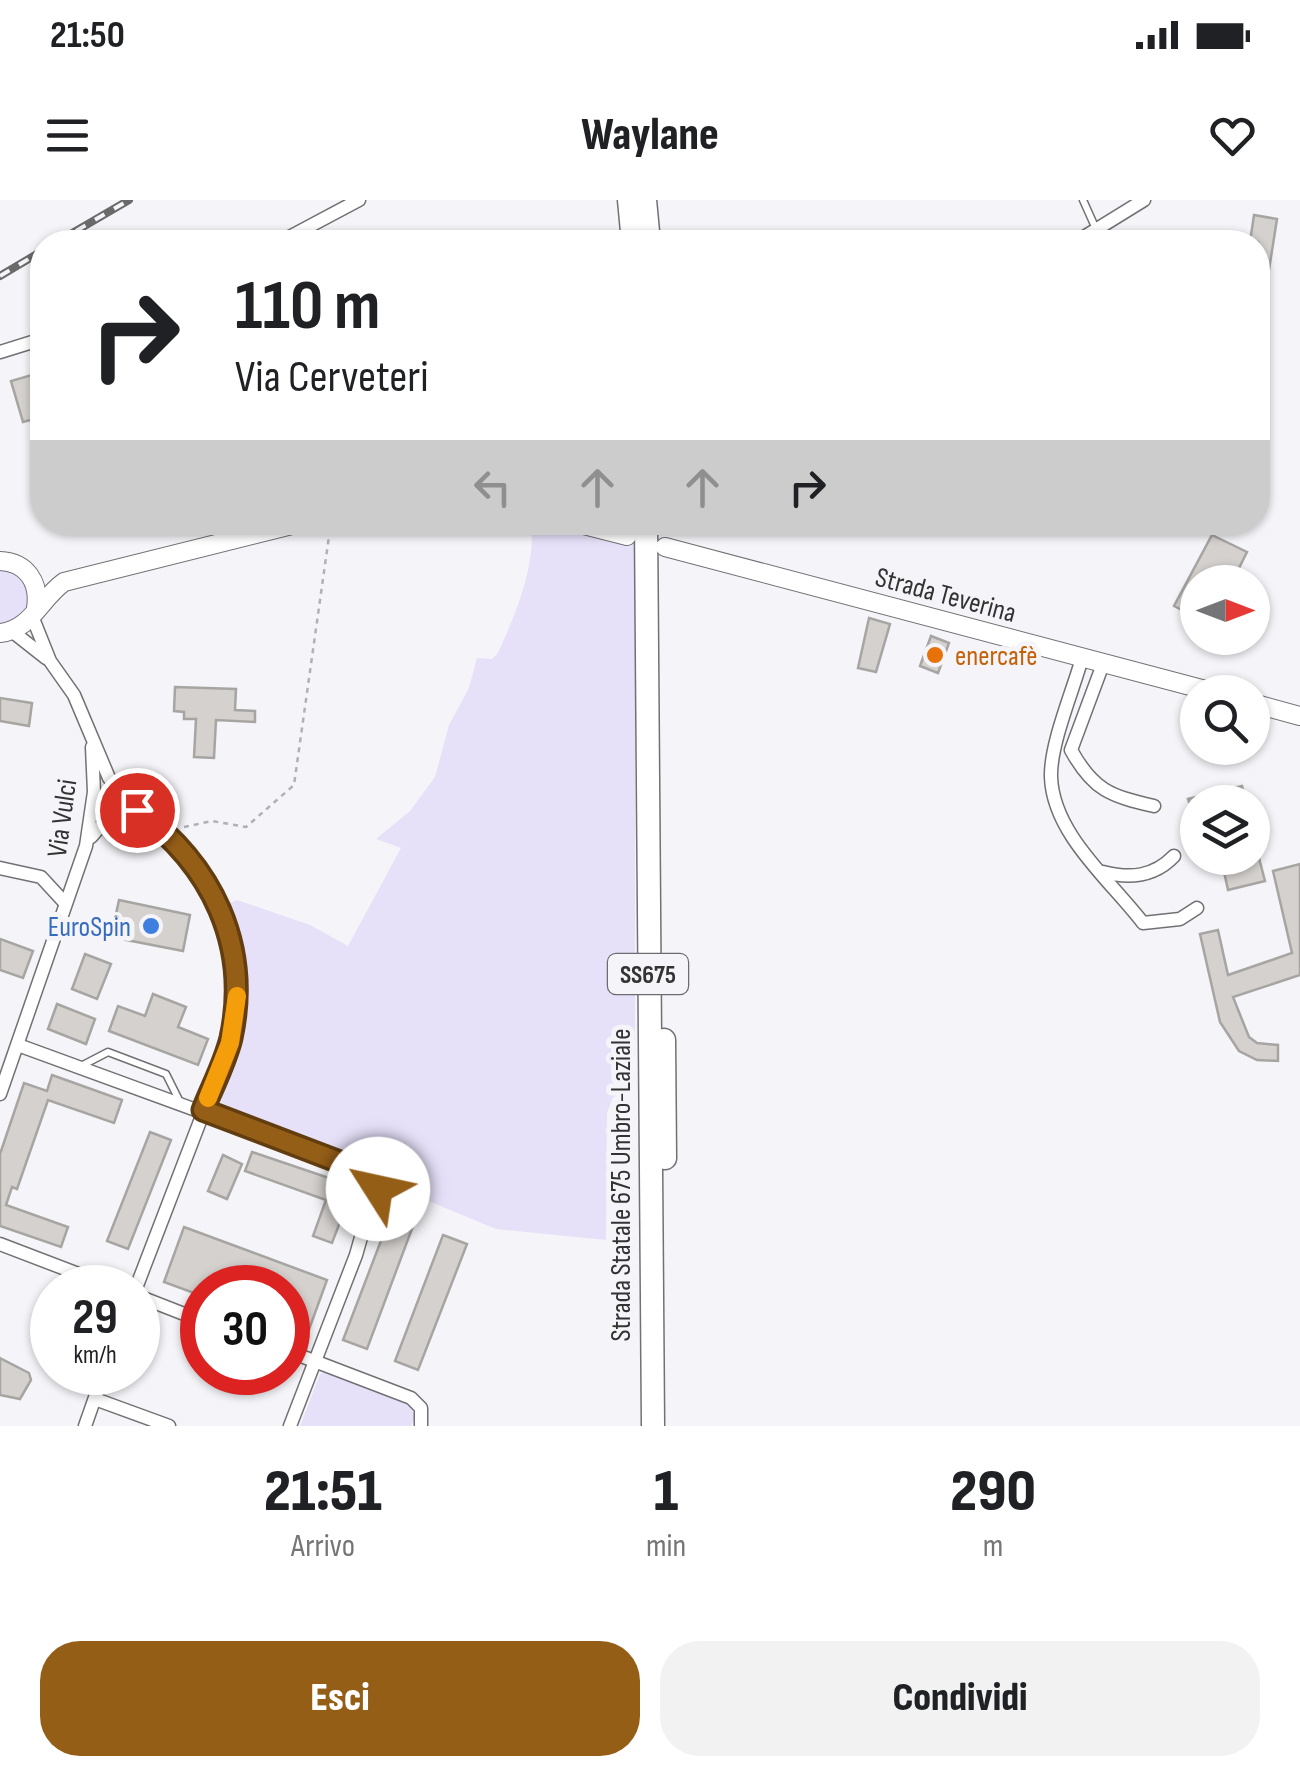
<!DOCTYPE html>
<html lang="it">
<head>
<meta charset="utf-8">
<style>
	body { margin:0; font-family:"Sofia Sans Condensed",sans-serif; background:#f2f2f2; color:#202124; height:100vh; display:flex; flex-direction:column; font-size:38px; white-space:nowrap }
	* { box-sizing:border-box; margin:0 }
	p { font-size:32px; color:#757577 }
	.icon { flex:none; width:55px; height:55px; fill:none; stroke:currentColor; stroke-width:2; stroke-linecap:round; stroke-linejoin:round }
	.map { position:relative; height:1226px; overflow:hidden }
	.drawer { display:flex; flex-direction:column; background:#fff; flex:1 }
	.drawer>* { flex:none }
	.hud { position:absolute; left:30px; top:30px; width:1240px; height:305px; border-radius:40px; box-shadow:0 2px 8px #0004; background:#fff; color:#202124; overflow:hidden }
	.needle { width:65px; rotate:90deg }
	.buttons { position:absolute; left:1180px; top:365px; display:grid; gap:20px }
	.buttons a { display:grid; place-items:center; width:90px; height:90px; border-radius:50%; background:#fff; box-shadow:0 2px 8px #0004; font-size:50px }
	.speed { position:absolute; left:30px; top:1065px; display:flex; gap:20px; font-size:50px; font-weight:700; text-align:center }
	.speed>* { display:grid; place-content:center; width:130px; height:130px; border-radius:50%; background:#fff; box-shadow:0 2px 8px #0004; line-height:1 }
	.speed small { font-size:25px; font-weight:400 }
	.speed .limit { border:15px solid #d22; background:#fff; color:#111 }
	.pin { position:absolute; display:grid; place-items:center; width:85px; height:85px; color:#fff; margin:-42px; border:5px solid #fff; border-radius:50%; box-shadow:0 2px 10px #0007 }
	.me { position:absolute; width:110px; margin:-55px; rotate:305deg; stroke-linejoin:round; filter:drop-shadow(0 0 8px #0008) }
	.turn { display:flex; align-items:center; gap:35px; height:210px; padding:0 40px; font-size:45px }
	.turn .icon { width:130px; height:130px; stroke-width:2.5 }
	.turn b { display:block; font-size:70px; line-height:85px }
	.lanes { display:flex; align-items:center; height:95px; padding:0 40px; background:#0003; justify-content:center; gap:50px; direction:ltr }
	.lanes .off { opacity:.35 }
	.eta { display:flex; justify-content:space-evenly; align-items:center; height:170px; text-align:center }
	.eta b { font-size:60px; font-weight:800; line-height:70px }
	.cta { display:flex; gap:20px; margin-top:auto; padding:20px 40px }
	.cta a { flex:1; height:115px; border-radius:40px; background:#955e17; color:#fff; font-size:40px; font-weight:800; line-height:115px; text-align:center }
	.cta a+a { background:#f2f2f2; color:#202124 }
	.status { display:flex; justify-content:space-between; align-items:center; height:70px; padding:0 50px; background:#fff; direction:ltr }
	.status svg { height:28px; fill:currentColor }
	header { display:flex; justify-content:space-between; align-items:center; height:130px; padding:0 40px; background:#fff; font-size:45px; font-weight:800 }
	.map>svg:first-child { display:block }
	.green { fill:#e6e1f9 }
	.building { fill:#d4d1ce; stroke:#a7a5a2; stroke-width:2.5 }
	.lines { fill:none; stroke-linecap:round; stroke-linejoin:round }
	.lane-casing { stroke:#717174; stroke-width:9 }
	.street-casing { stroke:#717174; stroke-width:15 }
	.secondary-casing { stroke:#717174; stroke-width:20 }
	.highway-casing { stroke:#717174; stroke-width:25 }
	.path { stroke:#b1b0b3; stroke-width:2.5; stroke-dasharray:5 5; stroke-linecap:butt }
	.lane { stroke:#fff; stroke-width:6 }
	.street { stroke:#fff; stroke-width:12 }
	.secondary { stroke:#fff; stroke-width:18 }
	.highway { stroke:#fff; stroke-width:22 }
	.rail-casing { stroke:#6a6a6b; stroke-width:8 }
	.rail { stroke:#f5f4f8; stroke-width:4; stroke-dasharray:11; stroke-linecap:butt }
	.route-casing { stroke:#613d0f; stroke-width:25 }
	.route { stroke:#955e17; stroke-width:18 }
	.slow { stroke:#f59e0b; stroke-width:18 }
	.food-dot { fill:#e8710a; stroke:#f5f4f8; stroke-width:4 }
	.shop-dot { fill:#3f7fe0; stroke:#f5f4f8; stroke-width:4 }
	.labels { text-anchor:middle; stroke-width:10; stroke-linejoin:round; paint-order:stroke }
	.shield { fill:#f5f4f8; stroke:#6d6d6f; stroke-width:2.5 }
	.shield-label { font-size:25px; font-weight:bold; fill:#333334 }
	.street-label { font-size:28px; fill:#333334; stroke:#f5f4f8 }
	.food-label { font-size:28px; fill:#c56008; stroke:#f5f4f8; text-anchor:start }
	.shop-label { font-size:28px; fill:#366cbe; stroke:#f5f4f8; text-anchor:end }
</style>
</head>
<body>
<div class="status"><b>21:50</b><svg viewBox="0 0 49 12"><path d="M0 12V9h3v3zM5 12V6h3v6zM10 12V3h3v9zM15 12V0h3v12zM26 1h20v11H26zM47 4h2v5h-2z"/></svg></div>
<header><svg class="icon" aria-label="menu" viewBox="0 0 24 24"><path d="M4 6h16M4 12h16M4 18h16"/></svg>Waylane<svg class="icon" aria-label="heart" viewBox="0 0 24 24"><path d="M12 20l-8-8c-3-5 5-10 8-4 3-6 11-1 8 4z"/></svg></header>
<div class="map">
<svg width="1300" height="1226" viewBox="0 0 1300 1226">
	<rect width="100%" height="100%" fill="#f5f4f8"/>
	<g class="green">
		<path d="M532,325L635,343V890L613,897L607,913L606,1040L496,1029L390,985L366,963L219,908C245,826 257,788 229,703L237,700L310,725L348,746L401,648L376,639L410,611L435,577L449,525L469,488L477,458L492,459L498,453C516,413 534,371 532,325Z"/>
		<polygon points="0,367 10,368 27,383 28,406 14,422 0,425"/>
		<polygon points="326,1172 409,1202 415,1217 411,1226 300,1226 320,1174"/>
	</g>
	<g class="building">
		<polygon points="1254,15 1277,19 1263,108 1258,107 1258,42 1250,42"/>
		<polygon points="35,174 42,217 23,222 11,181"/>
		<polygon points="1212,335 1247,352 1232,382 1198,382 1198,418 1174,406"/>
		<polygon points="869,418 890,424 876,472 858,468"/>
		<polygon points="931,436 949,443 938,473 920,466"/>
		<polygon points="175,487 236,489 235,510 255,511 255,522 216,520 214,558 194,557 196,519 184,519 184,512 174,511"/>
		<polygon points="0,498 32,503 29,526 0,521"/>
		<polygon points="1242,586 1246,602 1189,602 1188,599"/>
		<polygon points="1221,658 1259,658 1265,681 1228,690"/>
		<polygon points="1300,664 1300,775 1233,797 1249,837 1257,843 1278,845 1278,861 1257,860 1239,851 1220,822 1200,734 1218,730 1228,775 1292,753 1273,671"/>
		<polygon points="119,700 190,715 183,751 111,737"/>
		<polygon points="0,739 33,751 23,778 0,770"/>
		<polygon points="85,754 111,764 97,799 72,789"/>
		<polygon points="153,794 186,807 178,827 208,839 198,865 109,831 118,806 145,816"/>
		<polygon points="57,804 95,819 86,844 48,829"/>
		<polygon points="52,875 122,900 114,923 48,900 17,989 12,987 6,1005 68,1027 61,1047 0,1026 0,954 24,883 47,891"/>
		<polygon points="150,932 171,940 128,1049 107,1041"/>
		<polygon points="252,952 332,979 328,988 350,996 332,1043 313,1036 326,1000 245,971"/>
		<polygon points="223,955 242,964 227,999 208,991"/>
		<polygon points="390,1017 413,1026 367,1149 343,1140"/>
		<polygon points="184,1027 327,1080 307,1135 288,1127 288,1088 202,1088 202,1096 164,1082"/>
		<polygon points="443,1035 467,1044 418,1170 395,1161"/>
		<polygon points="0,1158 29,1173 31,1180 20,1199 0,1195"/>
	</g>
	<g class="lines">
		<defs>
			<g id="lane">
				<polyline points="1083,0 1096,29"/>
				<polyline points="83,865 108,852 166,874 180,902"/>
			</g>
			<g id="street">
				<polyline points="280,42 359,0"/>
				<polyline points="1076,42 1144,0"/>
				<polyline points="0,152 42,139"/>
				<polyline points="32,416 50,461 74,495 109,578 137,610 174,637 214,697 237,775 230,843 136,1088"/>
				<polyline points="13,432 46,458"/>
				<path d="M1082,458C1073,491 1050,544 1051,577C1053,634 1110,680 1143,723L1180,719L1197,708"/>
				<path d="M1103,464L1071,550C1093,590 1110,596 1154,606"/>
				<polyline points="91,637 112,613 137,610"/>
				<polyline points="0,668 41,677 65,703"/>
				<path d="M1103,672C1130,679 1154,677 1174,656"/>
				<polyline points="18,845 371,974 377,981 356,1055 290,1226"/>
				<polyline points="0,894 86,646 94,592 92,547"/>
				<polyline points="0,1044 115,1088"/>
				<polyline points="138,1096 202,1121"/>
				<polyline points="288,1151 411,1198 421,1208 421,1226"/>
				<polyline points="95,1199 169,1226"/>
				<polyline points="85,1226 104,1172"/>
			</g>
			<g id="secondary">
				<polyline points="572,322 627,336"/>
				<polyline points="665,347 1213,492"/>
				<path d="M0,361C27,362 40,383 36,408"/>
				<path d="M0,433C31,430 40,399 64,382L304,322"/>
				<polyline points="1252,503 1300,516"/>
			</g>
			<g id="highway">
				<polyline points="629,0 633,42"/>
				<polyline points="645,0 649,42"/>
				<polyline points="646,322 653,1226"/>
				<polyline points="664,840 665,958"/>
			</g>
		</defs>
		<use href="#lane" class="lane-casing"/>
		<use href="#street" class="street-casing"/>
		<use href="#secondary" class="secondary-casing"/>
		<use href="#highway" class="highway-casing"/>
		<polyline class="path" points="184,627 212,621 246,627 294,585 331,322"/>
		<use href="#lane" class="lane"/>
		<use href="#street" class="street"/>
		<use href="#secondary" class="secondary"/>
		<use href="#highway" class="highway"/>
		<defs>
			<g id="rail">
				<polyline points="57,42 129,0"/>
				<polyline points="0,76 42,51"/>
			</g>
		</defs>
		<use href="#rail" class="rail-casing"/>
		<use href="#rail" class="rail"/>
	</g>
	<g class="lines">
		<defs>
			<path id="route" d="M137,610C212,665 251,745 231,838C225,863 212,887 203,910L371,974L378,989"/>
		</defs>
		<use href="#route" class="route-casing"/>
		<use href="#route" class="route"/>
		<polyline class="slow" points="208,898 230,843 237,796"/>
	</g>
	<circle class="food-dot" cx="935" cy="455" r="10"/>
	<circle class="shop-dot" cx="151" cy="726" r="10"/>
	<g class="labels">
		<rect class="shield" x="608" y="754" width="80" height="40" rx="8"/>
		<g class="shield-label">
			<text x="648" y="783">SS675</text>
		</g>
		<g class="street-label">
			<text transform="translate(946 394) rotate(15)" y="10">Strada Teverina</text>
			<text transform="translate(61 618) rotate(-82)" y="10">Via Vulci</text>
			<text transform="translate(620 985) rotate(-90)" y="10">Strada Statale 675 Umbro-Laziale</text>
		</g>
		<g class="food-label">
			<text x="955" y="465">enercafè</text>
		</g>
		<g class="shop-label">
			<text x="131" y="736">EuroSpin</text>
		</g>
	</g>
</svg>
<div class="buttons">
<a><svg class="needle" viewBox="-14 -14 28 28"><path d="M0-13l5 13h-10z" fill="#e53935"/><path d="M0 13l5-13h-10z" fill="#757577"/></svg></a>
<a><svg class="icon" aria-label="search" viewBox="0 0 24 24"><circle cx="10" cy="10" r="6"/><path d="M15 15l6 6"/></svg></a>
<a><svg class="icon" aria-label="layers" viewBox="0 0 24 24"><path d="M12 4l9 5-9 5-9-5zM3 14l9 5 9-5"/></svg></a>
</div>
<div class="speed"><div>29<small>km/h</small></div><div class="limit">30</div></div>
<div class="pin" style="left:137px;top:610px;background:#d93025"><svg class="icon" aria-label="arrive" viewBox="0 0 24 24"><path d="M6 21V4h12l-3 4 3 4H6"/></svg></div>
<svg class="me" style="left:378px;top:989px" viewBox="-20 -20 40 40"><circle r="19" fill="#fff"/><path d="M0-13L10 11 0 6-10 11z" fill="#955e17"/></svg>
<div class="hud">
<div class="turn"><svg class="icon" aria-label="right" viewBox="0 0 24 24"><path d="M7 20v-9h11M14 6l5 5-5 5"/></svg><div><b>110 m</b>Via Cerveteri</div></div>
<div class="lanes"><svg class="icon off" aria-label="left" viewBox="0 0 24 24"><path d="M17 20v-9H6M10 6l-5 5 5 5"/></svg><svg class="icon off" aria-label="ahead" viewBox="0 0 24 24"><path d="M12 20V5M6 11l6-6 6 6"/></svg><svg class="icon off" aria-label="ahead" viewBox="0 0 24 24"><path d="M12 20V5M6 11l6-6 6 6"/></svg><svg class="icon" aria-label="right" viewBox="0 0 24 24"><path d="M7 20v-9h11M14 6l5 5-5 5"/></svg></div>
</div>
</div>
<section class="drawer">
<div class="eta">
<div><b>21:51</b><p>Arrivo</p></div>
<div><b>1</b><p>min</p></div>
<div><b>290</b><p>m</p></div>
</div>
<div class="cta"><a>Esci</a><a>Condividi</a></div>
</section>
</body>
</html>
